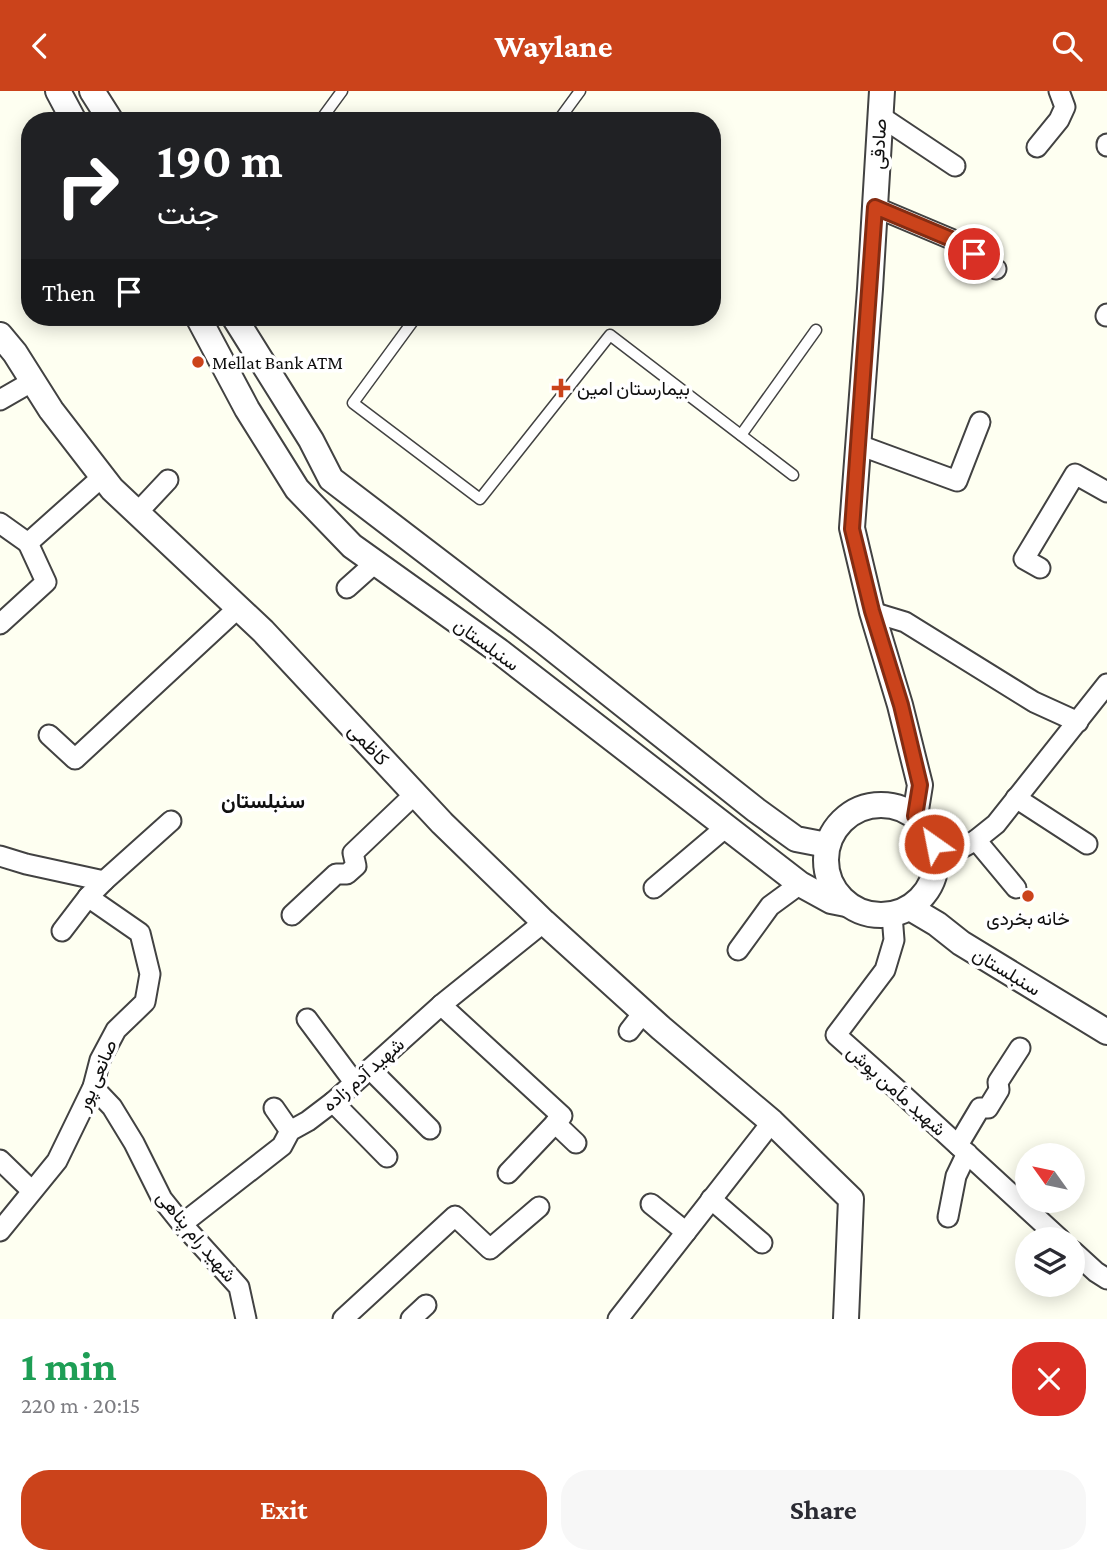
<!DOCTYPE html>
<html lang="en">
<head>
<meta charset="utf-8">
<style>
	body { margin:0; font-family:"Crimson Pro",Vazirmatn,serif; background:#f7f7f7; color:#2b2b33; height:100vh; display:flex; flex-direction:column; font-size:26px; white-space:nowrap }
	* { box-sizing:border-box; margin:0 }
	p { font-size:23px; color:#7c7c81 }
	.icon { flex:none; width:38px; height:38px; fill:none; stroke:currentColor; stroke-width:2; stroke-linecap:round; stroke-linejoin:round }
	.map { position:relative; height:1228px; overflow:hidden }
	.sheet { display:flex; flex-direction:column; background:#fff; flex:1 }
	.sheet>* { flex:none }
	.guide { position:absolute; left:21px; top:21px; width:700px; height:214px; border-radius:28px; box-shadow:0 4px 18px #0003; background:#202124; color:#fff; overflow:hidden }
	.needle { width:46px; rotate:303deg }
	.fabs { position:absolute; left:1015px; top:1052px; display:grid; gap:14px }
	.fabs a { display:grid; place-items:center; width:70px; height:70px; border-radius:50%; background:#fff; box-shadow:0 4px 18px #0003; font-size:35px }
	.pin { position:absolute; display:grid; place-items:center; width:60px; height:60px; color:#fff; margin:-30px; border:4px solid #fff; border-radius:50%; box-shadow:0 2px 7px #0007 }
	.me { position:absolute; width:77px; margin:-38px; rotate:327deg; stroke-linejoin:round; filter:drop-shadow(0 0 5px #0008) }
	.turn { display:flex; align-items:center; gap:24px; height:147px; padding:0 21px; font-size:32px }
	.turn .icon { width:91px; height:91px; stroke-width:2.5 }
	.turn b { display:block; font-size:49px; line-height:60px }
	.then { display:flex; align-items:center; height:66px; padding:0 21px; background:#0003; gap:14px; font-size:26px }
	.round { display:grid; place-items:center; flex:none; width:74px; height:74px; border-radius:28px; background:#f7f7f7 }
	.overview { display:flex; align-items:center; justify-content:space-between; height:119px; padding:0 21px }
	h1 { font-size:42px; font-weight:700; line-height:52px; color:#1e9e55 }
	.action { display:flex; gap:14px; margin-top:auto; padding:14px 21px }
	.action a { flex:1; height:80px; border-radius:28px; background:#cb431b; color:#fff; font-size:28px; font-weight:700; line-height:80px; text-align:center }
	.action a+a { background:#f7f7f7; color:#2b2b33 }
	header { display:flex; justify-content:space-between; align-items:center; height:91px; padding:0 21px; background:#cb431b; color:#fff; font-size:32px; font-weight:700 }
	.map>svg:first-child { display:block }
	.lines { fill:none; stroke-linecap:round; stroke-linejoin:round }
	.service-casing { stroke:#424242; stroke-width:13 }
	.minor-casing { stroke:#424242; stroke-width:23 }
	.tertiary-casing { stroke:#424242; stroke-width:28 }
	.service { stroke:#fff; stroke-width:10 }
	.minor { stroke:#fff; stroke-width:19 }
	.tertiary { stroke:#fff; stroke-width:24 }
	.route-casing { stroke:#842c12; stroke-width:18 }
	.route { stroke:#cb431b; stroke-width:12 }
	.poi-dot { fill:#cb431b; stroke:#fff; stroke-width:2.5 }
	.labels { text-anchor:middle; stroke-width:7; stroke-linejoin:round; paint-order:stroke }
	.street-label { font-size:19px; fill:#0f0f0f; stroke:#fff }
	.poi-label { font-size:19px; fill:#0f0f0f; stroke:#fff; text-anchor:start }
	.neighbourhood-label { font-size:21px; font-weight:bold; fill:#0f0f0f; stroke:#fff }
</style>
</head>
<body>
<header><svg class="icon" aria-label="back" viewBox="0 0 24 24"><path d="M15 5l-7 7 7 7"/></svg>Waylane<svg class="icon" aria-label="search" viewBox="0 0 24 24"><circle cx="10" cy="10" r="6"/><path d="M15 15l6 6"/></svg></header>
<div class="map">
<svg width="1107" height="1228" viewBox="0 0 1107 1228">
	<rect width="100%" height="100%" fill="#fefff1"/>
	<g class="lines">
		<defs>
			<g id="service">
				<polyline points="320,30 342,0"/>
				<polyline points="558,30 580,0"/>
				<polyline points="416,226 353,312 480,408 610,244 793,384"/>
				<polyline points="741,344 816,239"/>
			</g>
			<g id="minor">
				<polyline points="880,25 955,75"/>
				<polyline points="1107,53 1107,55"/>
				<polyline points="1037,56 1059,29 1065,16 1059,0"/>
				<polyline points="875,116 951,148 996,178"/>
				<polyline points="1106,225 1107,223"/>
				<polyline points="0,309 33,290"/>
				<polyline points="859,354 957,390 980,331"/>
				<polyline points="137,422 168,389"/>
				<polyline points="0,432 28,452 102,386"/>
				<polyline points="1040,477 1024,468 1075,383 1107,401"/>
				<polyline points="347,497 375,472"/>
				<polyline points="872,521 905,531 1034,611 1078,631"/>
				<polyline points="0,533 46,491 28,452"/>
				<polyline points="49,644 75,668 238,517"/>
				<polyline points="1016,707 1087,753"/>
				<polyline points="976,749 1016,797"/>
				<polyline points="0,765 26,773 104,790 88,806 140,842 150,883 145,911 116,939 100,969 93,996 57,1070 0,1140"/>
				<polyline points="937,771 976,749 996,733 1107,593"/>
				<polyline points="104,790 171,730"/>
				<polyline points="654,797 726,736"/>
				<polyline points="292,824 336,783 347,783 356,775 353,762 415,703"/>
				<polyline points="892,824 894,849 885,879 836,944 900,1001 1060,1148"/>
				<polyline points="62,840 88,806"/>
				<polyline points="738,859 770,815 800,793"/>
				<polyline points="441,914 562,1025 508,1082"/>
				<polyline points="307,928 354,991"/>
				<polyline points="629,940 643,922"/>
				<polyline points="370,978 430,1038"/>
				<polyline points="93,996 112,1016 134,1052 162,1108 182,1133 239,1196 246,1228"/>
				<polyline points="333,1011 387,1066"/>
				<polyline points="274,1017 290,1040"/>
				<polyline points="555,1032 576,1052"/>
				<polyline points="958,1054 980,1017 988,1017 999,999 998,991 1020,957"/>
				<polyline points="0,1069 32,1100"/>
				<polyline points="711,1108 762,1152"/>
				<polyline points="651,1113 686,1141"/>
				<polyline points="948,1126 956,1085 967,1062"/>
				<polyline points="182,1133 282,1055 290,1040 308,1030 333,1011 441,914 544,831"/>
				<polyline points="1073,1160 1096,1181 1107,1188"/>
				<polyline points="343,1228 455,1125 490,1158 539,1116"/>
				<polyline points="411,1228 426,1214"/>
				<polyline points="618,1228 772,1031"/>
			</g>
			<g id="tertiary">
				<polyline points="58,0 74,30"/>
				<polyline points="92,0 111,30"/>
				<polyline points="882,0 870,198 852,437 872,521 900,614 920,694 915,725"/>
				<polyline points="198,226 247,318 297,398 352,455 499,560 800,793 831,810 846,813"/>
				<polyline points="234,226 311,349 331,388 543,550 756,719 796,748 827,754"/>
				<polyline points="0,244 15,262 51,319 112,398 263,540 442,732 544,831 661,937 772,1031 851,1108 846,1228"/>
				<circle cx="881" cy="769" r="55"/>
				<polyline points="910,817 937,833 961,852 1107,941"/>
			</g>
		</defs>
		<use href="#service" class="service-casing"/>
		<use href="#minor" class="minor-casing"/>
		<use href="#tertiary" class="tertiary-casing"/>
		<use href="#service" class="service"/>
		<use href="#minor" class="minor"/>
		<use href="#tertiary" class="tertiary"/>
	</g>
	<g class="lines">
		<defs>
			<polyline id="route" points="934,753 927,738 915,725 920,694 901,614 872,520 852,438 875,116 951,148 974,163"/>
		</defs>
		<use href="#route" class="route-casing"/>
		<use href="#route" class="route"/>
	</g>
	<g class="poi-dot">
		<circle cx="198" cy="271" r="7"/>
		<path d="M557.5 286.5h7v7h7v7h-7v7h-7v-7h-7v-7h7z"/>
		<circle cx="1028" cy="805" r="7"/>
	</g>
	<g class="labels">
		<g class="street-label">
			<text transform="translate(878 53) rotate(-87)" y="7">صادقی</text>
			<text transform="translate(487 553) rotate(36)" y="7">سنبلستان</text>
			<text transform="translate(369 653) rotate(47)" y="7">کاظمی</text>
			<text transform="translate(1007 880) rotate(31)" y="7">سنبلستان</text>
			<text transform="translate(363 983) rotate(-41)" y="7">شهید آدم زاده</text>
			<text transform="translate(96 984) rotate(-67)" y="7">صانعی پور</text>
			<text transform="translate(897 999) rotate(42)" y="7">شهید مأمن پوش</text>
			<text transform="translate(197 1145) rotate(50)" y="7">شهید رام پناهی</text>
		</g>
		<g class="poi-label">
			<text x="212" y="278">Mellat Bank ATM</text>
			<text x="577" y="304">بیمارستان امین</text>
			<text x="1028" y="834" text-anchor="middle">خانه بخردی</text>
		</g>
		<g class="neighbourhood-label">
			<text x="263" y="717">سنبلستان</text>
		</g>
	</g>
</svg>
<div class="fabs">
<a><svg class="needle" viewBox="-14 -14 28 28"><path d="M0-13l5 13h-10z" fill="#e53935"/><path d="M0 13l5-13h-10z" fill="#7c7c81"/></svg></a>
<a><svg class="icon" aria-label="layers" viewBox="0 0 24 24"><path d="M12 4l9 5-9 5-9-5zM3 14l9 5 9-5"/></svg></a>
</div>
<div class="pin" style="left:974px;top:163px;background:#d93025"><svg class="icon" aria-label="arrive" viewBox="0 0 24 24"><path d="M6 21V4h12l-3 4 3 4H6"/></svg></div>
<svg class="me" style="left:934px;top:753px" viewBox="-20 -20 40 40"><circle r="17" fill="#cb431b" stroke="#fff" stroke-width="3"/><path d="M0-11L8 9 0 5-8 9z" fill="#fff"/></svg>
<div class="guide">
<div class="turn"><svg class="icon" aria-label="right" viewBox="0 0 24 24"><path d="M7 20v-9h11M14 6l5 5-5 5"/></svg><div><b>190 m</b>جنت</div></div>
<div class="then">Then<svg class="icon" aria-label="arrive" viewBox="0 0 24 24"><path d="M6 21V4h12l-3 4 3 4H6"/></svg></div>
</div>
</div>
<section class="sheet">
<div class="overview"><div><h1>1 min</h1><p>220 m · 20:15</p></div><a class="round" style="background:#d93025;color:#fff"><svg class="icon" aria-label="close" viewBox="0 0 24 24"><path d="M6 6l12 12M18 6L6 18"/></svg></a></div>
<div class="action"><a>Exit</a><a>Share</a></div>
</section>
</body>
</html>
